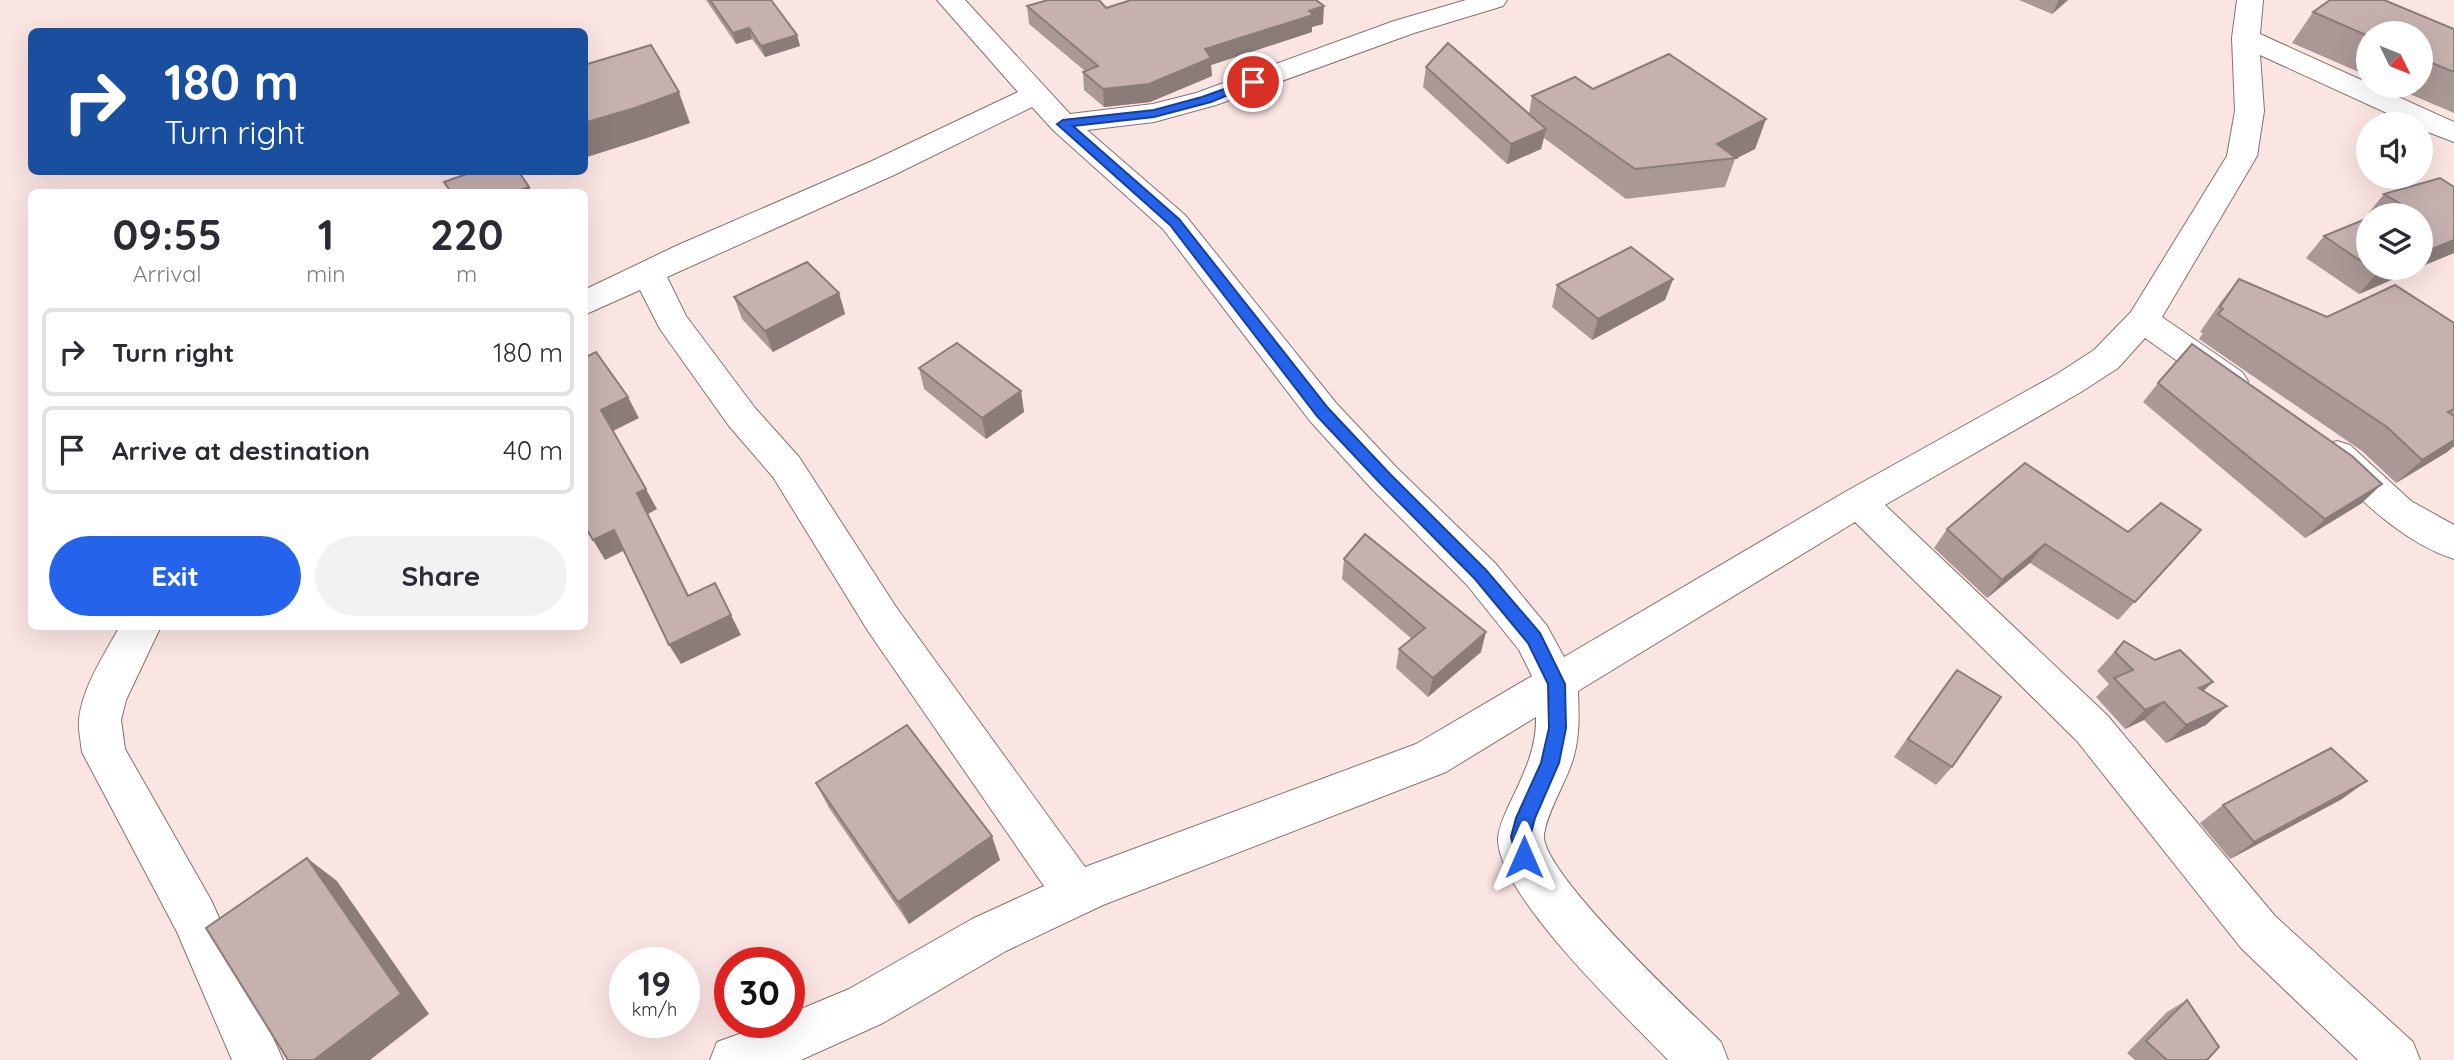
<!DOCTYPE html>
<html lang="en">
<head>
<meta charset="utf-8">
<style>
	body { margin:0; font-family:Quicksand,sans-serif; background:#f2f2f3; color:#2b2b33; height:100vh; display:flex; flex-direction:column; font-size:26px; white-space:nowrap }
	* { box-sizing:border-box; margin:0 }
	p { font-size:23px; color:#7c7c81 }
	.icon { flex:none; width:38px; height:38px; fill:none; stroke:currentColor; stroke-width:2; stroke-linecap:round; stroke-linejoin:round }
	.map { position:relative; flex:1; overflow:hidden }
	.drawer { position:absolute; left:28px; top:189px; width:560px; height:441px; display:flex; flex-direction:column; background:#fff; border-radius:10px; box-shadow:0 7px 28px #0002 }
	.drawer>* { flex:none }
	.guide { position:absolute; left:28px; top:28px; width:560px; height:147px; border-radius:10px; box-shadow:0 7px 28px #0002; background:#1a4fa0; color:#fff; overflow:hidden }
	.needle { width:46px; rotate:133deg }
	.buttons { position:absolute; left:2356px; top:21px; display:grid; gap:14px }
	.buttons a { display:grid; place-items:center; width:77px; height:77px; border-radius:50%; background:#fff; box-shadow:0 7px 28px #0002; font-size:35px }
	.speed { position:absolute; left:609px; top:947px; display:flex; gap:14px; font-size:35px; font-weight:700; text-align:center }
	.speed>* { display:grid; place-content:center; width:91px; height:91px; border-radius:50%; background:#fff; box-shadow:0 7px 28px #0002; line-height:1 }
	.speed small { font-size:18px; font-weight:400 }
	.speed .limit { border:10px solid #d22; background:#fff; color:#111 }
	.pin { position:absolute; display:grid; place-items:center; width:60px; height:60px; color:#fff; margin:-30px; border:4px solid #fff; border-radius:50%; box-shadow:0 2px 7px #0007 }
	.me { position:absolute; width:77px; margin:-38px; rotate:0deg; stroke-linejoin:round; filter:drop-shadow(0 0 5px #0008) }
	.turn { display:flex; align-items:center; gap:24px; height:147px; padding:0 21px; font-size:32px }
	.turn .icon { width:91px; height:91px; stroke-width:2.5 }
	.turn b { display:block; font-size:49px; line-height:60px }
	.eta { display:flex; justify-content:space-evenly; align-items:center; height:119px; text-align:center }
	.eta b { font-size:42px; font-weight:700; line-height:49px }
	.action { display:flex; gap:14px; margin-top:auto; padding:14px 21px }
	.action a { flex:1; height:80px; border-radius:42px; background:#2563eb; color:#fff; font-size:28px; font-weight:700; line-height:80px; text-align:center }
	.action a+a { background:#f2f2f3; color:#2b2b33 }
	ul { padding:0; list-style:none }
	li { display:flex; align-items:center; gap:21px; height:88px; margin:0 14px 10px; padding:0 7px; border:4px solid #e1e1e2; border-radius:10px }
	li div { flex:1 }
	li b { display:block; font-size:26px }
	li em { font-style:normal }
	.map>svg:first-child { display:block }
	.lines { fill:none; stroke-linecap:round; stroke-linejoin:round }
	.minor-casing { stroke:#857270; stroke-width:2 }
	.minor { fill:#fff; fill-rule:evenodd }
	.wall { fill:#aa9896 }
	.shaded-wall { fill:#8b7c7a }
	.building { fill:#c6b1af; stroke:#8b7c7a; stroke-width:2 }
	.route { fill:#2563eb; stroke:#184099; stroke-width:2 }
</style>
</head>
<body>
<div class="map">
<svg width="2454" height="1060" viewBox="0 0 2454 1060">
	<rect width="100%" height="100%" fill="#fbe5e3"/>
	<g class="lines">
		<defs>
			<g id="minor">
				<path d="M937,0H965L1070,114L1153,104L1196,93L1394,21L1466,0H1507L1503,6L1414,33L1216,105L1154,122L1087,130L1185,215L1336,403L1397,468L1495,563L1547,626L1564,657L1845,492L2057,374L2094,350L2131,312L2227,156L2235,111L2232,38L2237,0H2263L2260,34L2368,83V86H2374L2454,122V142L2420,129V124H2411L2260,55L2264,111L2257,156L2162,317L2242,372L2248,381L2242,390L2230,394L2218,390L2145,338L2118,368L2081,392L1885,505L2107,715L2275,916L2413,1042L2420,1060H2358L2241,948L2077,741L1855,522L1578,691C1579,716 1580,741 1571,765C1563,788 1548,810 1544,834C1539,871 1689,1010 1721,1042L1728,1060H1668C1627,1017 1497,895 1498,838C1499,826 1505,814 1510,803C1523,776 1537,748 1536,717L1446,772L1103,905L1006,951L883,1023L801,1060H710L717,1042L772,1022H789V1014L849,989L972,919L1044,886L868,631L773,477L729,426L660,329L640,290L584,315V290L678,245L872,161L1018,92ZM1032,107L1053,130L1163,229L1310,421L1371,488L1467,585L1519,650L1532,676L1416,744L1085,867L896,607L799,457L755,408L686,316L667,277L894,175Z"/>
				<path d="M2337,441L2350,445L2411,501L2454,525V559C2402,542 2363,501 2324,465L2319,455L2324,445Z"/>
				<path d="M120,626H161L126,700L121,720L125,749L211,900L283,1060H232L177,932L82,752C81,742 78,729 79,719C83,686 104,655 120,626Z"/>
			</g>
		</defs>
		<use href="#minor" class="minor-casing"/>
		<use href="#minor" class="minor"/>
	</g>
	<g class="wall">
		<polygon points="706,0 771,0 797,35 800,46 765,57 752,39 736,44"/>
		<polygon points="2019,0 2068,0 2052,14"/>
		<polygon points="1027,6 1106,8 1323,24 1312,27 1312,32 1211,65 1212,76 1150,102 1104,107 1084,90 1083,72 1085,71 1029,24"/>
		<polygon points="2313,12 2454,29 2454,113 2391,86 2420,86 2420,33 2368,33 2368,76 2292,43"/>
		<polygon points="1426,67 1529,114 1532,96 1593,89 1766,119 1755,149 1735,159 1725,187 1626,199 1544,138 1541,149 1507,164 1423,87"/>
		<polygon points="2454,187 2454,253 2420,267 2420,215 2368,215 2368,217 2366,216 2384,194"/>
		<polygon points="2368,218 2368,268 2419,268 2359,294 2306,258 2324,236"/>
		<polygon points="1673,279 1665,300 1592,340 1552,307 1557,285"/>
		<polygon points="2239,279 2327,317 2454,323 2454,446 2447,452 2396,483 2362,451 2199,339 2203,333 2200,332 2220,303"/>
		<polygon points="839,293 845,314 773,352 742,319 734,297"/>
		<polygon points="919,368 1021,391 1024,412 986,439 924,389"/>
		<polygon points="2158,383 2362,503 2305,538 2143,402"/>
		<polygon points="1947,529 2128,532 2201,530 2118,620 2030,563 1987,598 1934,548"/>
		<polygon points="1344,559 1481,652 1428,697 1396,668 1399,649 1412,639 1342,579"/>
		<polygon points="2124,641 2155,660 2213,682 2203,691 2206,725 2166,743 2144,720 2125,729 2096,697 2109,684 2097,671"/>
		<polygon points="1957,670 1952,767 1936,785 1894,757 1942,689"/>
		<polygon points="816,783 1000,860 909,924 829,808"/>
		<polygon points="2342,799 2230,859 2200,823 2223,805"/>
		<polygon points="2187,1000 2207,1060 2135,1060 2127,1053 2167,1012"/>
	</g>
	<g class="shaded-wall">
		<polygon points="2059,0 2068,0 2052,14"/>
		<polygon points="1324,6 1323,24 1312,27 1312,32 1211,65 1212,76 1150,102 1104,107 1103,89 1205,49"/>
		<polygon points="749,28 752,39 736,44 733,33"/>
		<polygon points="797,35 800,46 765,57 761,46"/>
		<polygon points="679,92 690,123 647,138 584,158 584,123"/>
		<polygon points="1766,119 1755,149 1735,159 1736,158 1717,144"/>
		<polygon points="1546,129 1541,149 1507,164 1511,144"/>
		<polygon points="529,187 532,192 515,192"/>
		<polygon points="2454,240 2454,253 2420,267 2420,254"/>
		<polygon points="2388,268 2419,268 2359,294 2378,272"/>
		<polygon points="1673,279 1665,300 1592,340 1598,319"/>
		<polygon points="839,293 845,314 773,352 765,331"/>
		<polygon points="1021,391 1024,412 986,439 982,418"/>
		<polygon points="628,397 639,418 613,431 601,410"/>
		<polygon points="2454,440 2454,446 2447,452 2396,483 2422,460"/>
		<polygon points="2382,484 2362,503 2305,538 2325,519"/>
		<polygon points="646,489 657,509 648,514 699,615 637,493"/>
		<polygon points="614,530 625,550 605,560 593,540"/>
		<polygon points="2045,544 2030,563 1987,598 2002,580"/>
		<polygon points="715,583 741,635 681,664 669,645"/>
		<polygon points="1486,632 1481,652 1428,697 1433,678"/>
		<polygon points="2213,682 2192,701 2199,688"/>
		<polygon points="2164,702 2144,720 2125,729 2145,710"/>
		<polygon points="2227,706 2206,725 2166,743 2186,725"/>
		<polygon points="2367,781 2342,799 2230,859 2254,842"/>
		<polygon points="992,836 1000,860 909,924 898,902"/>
		<polygon points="307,858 337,881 429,1014 370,1060 314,1060"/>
	</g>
	<g class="building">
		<polygon points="710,0 771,0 797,35 761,46 749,28 733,33"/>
		<polygon points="1048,0 1099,0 1106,8 1131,0 1316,0 1324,6 1309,11 1313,15 1205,49 1211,58 1149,84 1103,89 1083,72 1098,66 1027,6"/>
		<polygon points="2330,0 2384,0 2454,29 2454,72 2420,58 2420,33 2368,33 2368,36 2313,12"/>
		<polygon points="1448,43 1546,129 1511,144 1426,67"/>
		<polygon points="651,45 679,92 635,108 584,123 584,65"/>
		<polygon points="1669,54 1766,119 1717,144 1736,158 1635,169 1532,96 1575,77 1593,89"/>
		<polygon points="472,172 519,172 529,187 515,192 451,192 444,182"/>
		<polygon points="2440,178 2454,187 2454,240 2420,254 2420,215 2375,215 2401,204 2384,194"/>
		<polygon points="2368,218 2368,266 2324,236"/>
		<polygon points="1631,247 1673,279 1598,319 1557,285"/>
		<polygon points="807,262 839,293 765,331 734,297"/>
		<polygon points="2371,268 2388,268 2378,272"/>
		<polygon points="2239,279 2327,317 2395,285 2454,323 2454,409 2448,412 2454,416 2454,440 2422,460 2387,427 2218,314 2223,309 2220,307"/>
		<polygon points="957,343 1021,391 982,418 919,368"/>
		<polygon points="2192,344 2352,456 2382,484 2325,519 2158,383"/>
		<polygon points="596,352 628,397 601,410 646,489 637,493 688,596 715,583 731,615 669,645 614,530 593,540 584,525 584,358"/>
		<polygon points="2025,463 2128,532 2161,503 2201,530 2135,602 2045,544 2002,580 1947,529"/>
		<polygon points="1365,534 1486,632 1433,678 1399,649 1425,628 1344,559"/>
		<polygon points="2124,641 2155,660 2180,650 2213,682 2199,688 2227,706 2186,725 2164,702 2145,710 2114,678 2133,670 2115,652"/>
		<polygon points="1957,670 2001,697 1952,767 1908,739"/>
		<polygon points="907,725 992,836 898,902 816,783"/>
		<polygon points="2331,748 2367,781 2254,842 2223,805"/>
		<polygon points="307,858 401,994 314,1060 288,1060 206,928"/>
		<polygon points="2187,1000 2219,1047 2207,1060 2167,1060 2146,1041"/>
	</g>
	<polygon class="route" points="1249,80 1259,82 1211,102 1154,117 1073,126 1179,219 1328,408 1390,474 1486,570 1540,633 1565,684 1566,728 1559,763 1535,818 1530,837 1534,857 1531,864 1524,866 1518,864 1511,837 1516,818 1541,763 1549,728 1548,684 1528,643 1475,579 1379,482 1317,416 1170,225 1057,124 1063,120 1154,110 1202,97"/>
</svg>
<div class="buttons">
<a><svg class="needle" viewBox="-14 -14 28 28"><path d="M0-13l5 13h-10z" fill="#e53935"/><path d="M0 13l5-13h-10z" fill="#7c7c81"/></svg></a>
<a><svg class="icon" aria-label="sound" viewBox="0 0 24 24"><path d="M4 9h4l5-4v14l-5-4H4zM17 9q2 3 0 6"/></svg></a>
<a><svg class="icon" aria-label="layers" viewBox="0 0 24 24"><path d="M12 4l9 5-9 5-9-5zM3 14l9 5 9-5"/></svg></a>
</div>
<div class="speed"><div>19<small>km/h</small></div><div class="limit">30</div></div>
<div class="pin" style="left:1253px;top:82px;background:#d93025"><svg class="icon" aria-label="arrive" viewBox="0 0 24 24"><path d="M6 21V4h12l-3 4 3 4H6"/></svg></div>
<svg class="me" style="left:1524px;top:857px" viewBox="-20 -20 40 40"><path d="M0-17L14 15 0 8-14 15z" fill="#2563eb" stroke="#fff" stroke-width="4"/></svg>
<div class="guide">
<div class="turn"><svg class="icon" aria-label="right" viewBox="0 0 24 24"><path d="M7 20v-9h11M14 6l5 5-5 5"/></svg><div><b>180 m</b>Turn right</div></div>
</div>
<section class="drawer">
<div class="eta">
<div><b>09:55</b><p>Arrival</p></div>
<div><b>1</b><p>min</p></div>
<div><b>220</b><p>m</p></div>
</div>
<ul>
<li><svg class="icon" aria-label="right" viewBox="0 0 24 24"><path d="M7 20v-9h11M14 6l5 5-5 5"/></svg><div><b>Turn right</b></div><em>180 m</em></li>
<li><svg class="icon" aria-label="arrive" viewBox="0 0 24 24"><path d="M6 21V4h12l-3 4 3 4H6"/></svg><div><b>Arrive at destination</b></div><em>40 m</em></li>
</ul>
<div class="action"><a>Exit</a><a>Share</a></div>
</section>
</div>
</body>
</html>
